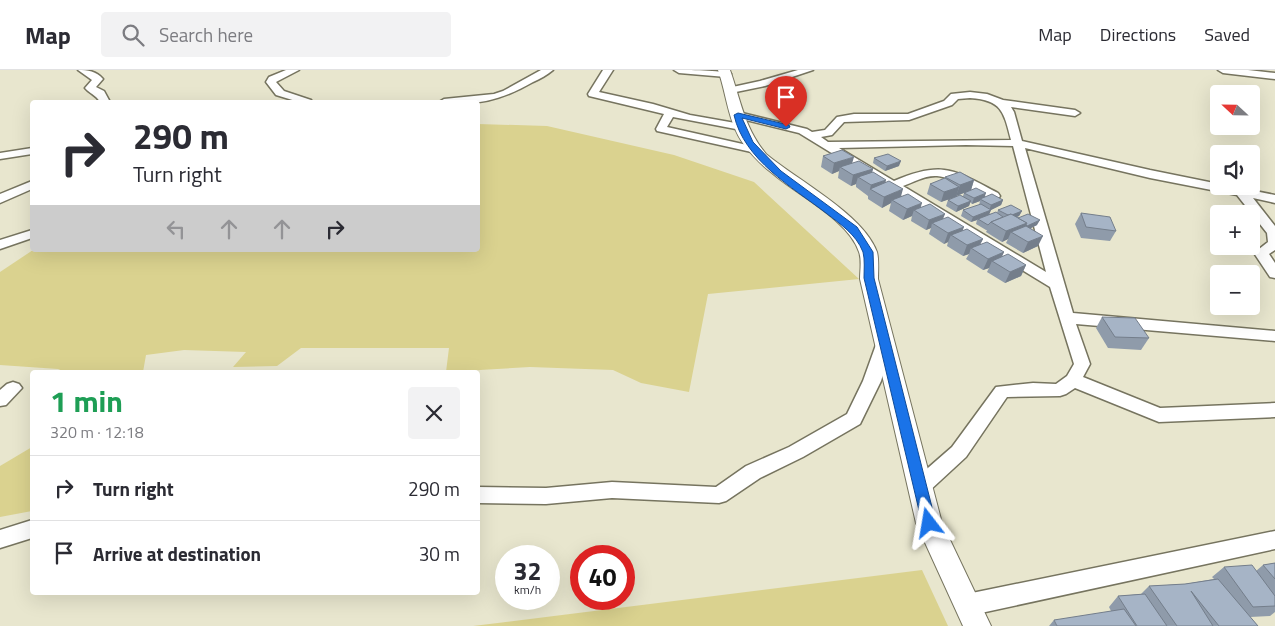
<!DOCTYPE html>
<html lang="en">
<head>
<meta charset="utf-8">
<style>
	body { margin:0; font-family:"Titillium Web",sans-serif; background:#f2f2f3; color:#2b2b33; height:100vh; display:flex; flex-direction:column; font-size:19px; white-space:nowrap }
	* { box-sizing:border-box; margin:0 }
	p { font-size:16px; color:#7c7c81 }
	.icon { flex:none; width:28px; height:28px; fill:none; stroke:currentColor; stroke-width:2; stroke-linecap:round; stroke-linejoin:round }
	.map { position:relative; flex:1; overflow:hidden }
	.panel { position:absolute; left:30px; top:300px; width:450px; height:225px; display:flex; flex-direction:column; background:#fff; border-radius:5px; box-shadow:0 5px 20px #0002 }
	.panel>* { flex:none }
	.banner { position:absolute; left:30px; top:30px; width:450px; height:152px; border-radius:5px; box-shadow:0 5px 20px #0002; background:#fff; color:#2b2b33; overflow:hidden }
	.needle { width:32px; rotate:292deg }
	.fabs { position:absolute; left:1210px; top:15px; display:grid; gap:10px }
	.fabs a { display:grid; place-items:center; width:50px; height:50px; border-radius:5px; background:#fff; box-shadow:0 5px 20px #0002; font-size:25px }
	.speed { position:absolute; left:495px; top:475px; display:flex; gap:10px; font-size:25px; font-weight:700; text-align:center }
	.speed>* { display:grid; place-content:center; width:65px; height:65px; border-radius:50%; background:#fff; box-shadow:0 5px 20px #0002; line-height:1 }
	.speed small { font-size:12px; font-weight:400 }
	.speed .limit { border:8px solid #d22; background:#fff; color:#111 }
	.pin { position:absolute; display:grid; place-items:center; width:42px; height:42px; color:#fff; margin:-51px -21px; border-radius:50% 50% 50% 0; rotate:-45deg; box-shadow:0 0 5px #0007 }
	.pin .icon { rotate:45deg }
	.me { position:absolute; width:55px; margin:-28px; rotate:346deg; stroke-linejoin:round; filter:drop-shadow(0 0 4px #0008) }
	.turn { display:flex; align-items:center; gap:18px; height:105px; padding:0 20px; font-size:22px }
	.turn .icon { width:65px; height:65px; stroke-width:2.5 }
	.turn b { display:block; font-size:35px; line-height:42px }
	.lanes { display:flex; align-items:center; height:48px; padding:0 20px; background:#0003; justify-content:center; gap:25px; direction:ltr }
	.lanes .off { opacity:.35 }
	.round { display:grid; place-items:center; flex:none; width:52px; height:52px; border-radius:5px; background:#f2f2f3 }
	.summary { display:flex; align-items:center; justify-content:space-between; height:85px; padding:0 20px }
	h1 { font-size:30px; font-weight:700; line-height:38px; color:#1e9e55 }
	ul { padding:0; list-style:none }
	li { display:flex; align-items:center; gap:15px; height:65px; padding:0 20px; border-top:1px solid #e1e1e2 }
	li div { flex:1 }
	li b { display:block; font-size:19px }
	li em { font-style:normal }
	header { display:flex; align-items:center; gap:30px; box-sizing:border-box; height:70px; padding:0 25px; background:#fff; border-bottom:1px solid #e1e1e2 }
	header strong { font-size:24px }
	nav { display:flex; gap:28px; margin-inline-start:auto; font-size:18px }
	.search { width:350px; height:45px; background:#f2f2f3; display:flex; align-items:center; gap:12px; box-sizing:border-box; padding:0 18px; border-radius:5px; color:#7c7c81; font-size:19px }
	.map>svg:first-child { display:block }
	.green { fill:#dad28f }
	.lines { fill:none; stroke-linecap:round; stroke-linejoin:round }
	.minor-casing { stroke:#76745f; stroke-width:3 }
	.tertiary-casing { stroke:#76745f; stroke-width:2 }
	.minor { fill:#fff; fill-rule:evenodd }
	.tertiary { fill:#fff; fill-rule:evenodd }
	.wall { fill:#8f9baa }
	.shaded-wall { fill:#747e8b }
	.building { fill:#a6b4c6; stroke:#747e8b }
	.route { fill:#1a73e8; stroke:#114b97 }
</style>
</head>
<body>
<header>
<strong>Map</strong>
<div class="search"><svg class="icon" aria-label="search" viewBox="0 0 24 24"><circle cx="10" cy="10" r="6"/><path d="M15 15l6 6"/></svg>Search here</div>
<nav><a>Map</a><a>Directions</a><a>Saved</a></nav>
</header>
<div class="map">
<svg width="1275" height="556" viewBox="0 0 1275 556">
	<rect width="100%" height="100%" fill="#e8e6ce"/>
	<g class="green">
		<polygon points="478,54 547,56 674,85 754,112 859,209 708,224 689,322 641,313 613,300 530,297 446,302 449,278 301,278 277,296 233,297 246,282 184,280 146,285 143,302 65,302 58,299 0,295 0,202 33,180 478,180"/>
		<polygon points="32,377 32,441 0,447 0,396"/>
		<polygon points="922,500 948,556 473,556"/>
	</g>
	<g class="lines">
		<defs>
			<g id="minor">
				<path d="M78,0C88,0 96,1 103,9L96,17L104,21L110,32H100C95,24 90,24 85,18L92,10Z"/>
				<polygon points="286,0 299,0 276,12 284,21 311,30 312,32 299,32 276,25 266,12 269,7"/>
				<path d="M541,0H553C547,5 540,9 533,12C502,30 475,37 439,32L444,29L494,24L503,21Z"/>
				<polygon points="603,0 613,0 599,22 653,34 690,45 741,54 746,57 741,60 673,47 667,57 756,77 762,80 756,83 657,61 656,59 664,44 589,26 588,24"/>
				<path d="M674,0C687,0 721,0 731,4L726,7L679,3Z"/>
				<polygon points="798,0 813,0 765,16 731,23 726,20 728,18 760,11"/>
				<polygon points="1218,0 1248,0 1275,3 1275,9 1223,3"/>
				<path d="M970,22L987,24L1003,30L1075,40L1080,43L1075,46L1011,37L1014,42L1022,71L1150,100L1219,114V116H1230L1275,125V133L1253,128L1275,156V180L1269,184L1275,193V208L1270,207L1254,183L1268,172L1267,163L1237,125L1150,108L1025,78L1073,243L1275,261V271L1076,254L1090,294L1083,307L1160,338L1275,333V347L1159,352L1075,318L1066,324L1060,326L1007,327L966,387L927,423L920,425L913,423L910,417L913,411L952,377L996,317L1033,313L1056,314L1067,306L1074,294L1050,217L799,63L734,47L733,45L738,42L807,59L812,62L825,60L837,47L854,44H908L944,31L951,24ZM970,28C1002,30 1004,42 1011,70L828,72L821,67L832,65L844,52L909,50L952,35L958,29ZM966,75L1013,76L1046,202L903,116C914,112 925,105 937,106C956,107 985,132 998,129L1000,126L998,123C954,100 943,90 894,111L839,78Z"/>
				<polygon points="32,78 32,84 0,89 0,83"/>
				<polygon points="32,111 32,119 0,133 0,124"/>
				<polygon points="32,160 32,168 0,179 0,170"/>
				<polygon points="885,267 891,268 893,272 881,311 860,354 803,387 760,408 726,431 719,433 612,428 546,434 478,433 478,417 546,418 612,412 716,417 746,396 789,377 847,344 863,311 877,272 879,268"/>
				<polygon points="13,312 19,314 22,318 6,335 0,336 0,320 7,314"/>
				<polygon points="32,450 32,468 0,478 0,460"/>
				<polygon points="1275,461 1275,479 967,546 959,543 956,535 959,527 967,524"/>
			</g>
			<path id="tertiary" d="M718,0H730C741,31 744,57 766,84C797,110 863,144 877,182C879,190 878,201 878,209L942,453L991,556H963L916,453L860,209C860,201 862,190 859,182C849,150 797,125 772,103C761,95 753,86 745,76C728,54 727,25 718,0Z"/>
		</defs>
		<use href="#minor" class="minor-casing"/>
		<use href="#tertiary" class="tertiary-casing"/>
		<use href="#minor" class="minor"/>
		<use href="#tertiary" class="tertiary"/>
	</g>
	<g class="wall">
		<polygon points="823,86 873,99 872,102 886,113 901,127 963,160 983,169 980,174 1004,182 1002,186 1026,195 1021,206 1005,213 987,202 989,198 983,200 966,189 969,184 963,186 947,176 948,172 944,174 929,164 931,158 926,160 911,151 912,146 903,150 889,141 891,133 882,138 868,129 868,126 856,117 856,114 851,116 838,108 839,101 832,104 821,97"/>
		<polygon points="874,88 899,96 885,101 873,93"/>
		<polygon points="945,107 974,110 971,120 985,127 1003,130 1001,135 991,140 989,144 997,143 998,140 1022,141 1019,146 1017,147 1037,155 1031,158 1038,176 1023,183 1006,173 1008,169 1002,172 986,162 987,160 986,160 976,154 977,150 971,152 961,146 963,140 979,135 980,131 972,134 970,132 969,136 956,142 946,136 948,130 963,126 964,123 941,132 927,124 930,114 945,109"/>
		<polygon points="1081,143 1116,161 1110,171 1081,168 1075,154"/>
		<polygon points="1102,247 1149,268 1141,280 1108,278 1096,258"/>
		<polygon points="1275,493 1275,542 1270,546 1250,547 1258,556 1057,556 1111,541 1109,537 1118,526 1141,524 1149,516 1185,514 1214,509 1212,507 1224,497 1256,501 1263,495"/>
		<polygon points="1054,550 1057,556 1049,556"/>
	</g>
	<g class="shaded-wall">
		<polygon points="854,87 851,97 840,97 839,101 832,104 834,93"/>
		<polygon points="901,91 899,96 885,101 887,96"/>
		<polygon points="873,99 870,109 858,107 856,114 851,116 853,105"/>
		<polygon points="886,110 884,120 870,119 868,126 871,115"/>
		<polygon points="974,110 971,120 956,126 960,115"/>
		<polygon points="959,117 956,127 941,132 944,122"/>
		<polygon points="903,119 900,130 892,130 891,133 882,138 884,127"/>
		<polygon points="986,123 984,129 980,129 980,131 972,134 974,128"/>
		<polygon points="1003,130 1001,135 989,141 991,135"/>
		<polygon points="971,131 969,136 956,142 958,136"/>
		<polygon points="922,133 919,143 914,140 912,146 903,150 907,139"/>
		<polygon points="991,140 989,145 978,149 977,150 971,152 973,147"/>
		<polygon points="1022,141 1019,146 1007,151 1009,146"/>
		<polygon points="945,144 941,154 932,153 931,158 926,160 929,150"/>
		<polygon points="1040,150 1037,155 1025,161 1027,156"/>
		<polygon points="1027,153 1022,164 1011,162 1008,169 1002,172 1006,161"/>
		<polygon points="964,157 960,167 951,165 948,172 944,174 948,163"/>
		<polygon points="1043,166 1038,176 1023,183 1028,172"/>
		<polygon points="983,169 978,179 971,178 969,184 963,186 967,175"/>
		<polygon points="1004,182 999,193 992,191 989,198 983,200 988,189"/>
		<polygon points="1026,195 1021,206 1005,213 1010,202"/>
	</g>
	<g class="building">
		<polygon points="842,80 854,87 834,93 823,86"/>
		<polygon points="888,84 901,91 887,96 874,88"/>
		<polygon points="859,91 873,99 853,105 840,97"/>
		<polygon points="873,102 886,110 871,115 858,107"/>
		<polygon points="960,102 974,110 960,115 945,107"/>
		<polygon points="945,108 959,117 944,122 930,114"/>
		<polygon points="889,111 903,119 884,127 870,119"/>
		<polygon points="976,118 986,123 974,128 964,123"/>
		<polygon points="908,124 922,133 907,139 892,130"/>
		<polygon points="992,124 1003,130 991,135 980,129"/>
		<polygon points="960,125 971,131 958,136 948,130"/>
		<polygon points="930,134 945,144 929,150 914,140"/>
		<polygon points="981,134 991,140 973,147 963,140"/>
		<polygon points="1011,135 1022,141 1012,145 1011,144 1008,145 998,140"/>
		<polygon points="996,142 1003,147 991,152 988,155 978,149"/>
		<polygon points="1081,143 1110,147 1116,161 1086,157"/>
		<polygon points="1011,144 1027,153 1006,161 991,152"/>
		<polygon points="1028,144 1040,150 1027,156 1026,155 1027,153 1018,148"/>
		<polygon points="948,147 964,157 948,163 932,153"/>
		<polygon points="1026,156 1043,166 1028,172 1011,162"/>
		<polygon points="967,159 983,169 967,175 951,165"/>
		<polygon points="987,172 1004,182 988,189 971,178"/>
		<polygon points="1008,184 1026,195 1010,202 992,191"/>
		<polygon points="1102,247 1135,248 1149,268 1115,267"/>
		<polygon points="1275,493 1275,509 1263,495"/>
		<polygon points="1252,495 1275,526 1275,536 1253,537 1224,497"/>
		<polygon points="1218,509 1258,556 1219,556 1191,521 1213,556 1177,556 1149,516 1185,514"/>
		<polygon points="1145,524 1167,556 1137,556 1118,526"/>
		<polygon points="1124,539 1136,556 1057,556 1054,550"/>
	</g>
	<path class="route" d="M738,43L789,55L790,57L786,59L742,48L753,72L781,101L857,157L873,182L874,208L936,453L934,458L929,460L924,458L922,453L864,208C864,201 865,189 863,182C856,164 840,154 826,143C792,117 744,90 734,45Z"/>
</svg>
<div class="fabs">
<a><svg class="needle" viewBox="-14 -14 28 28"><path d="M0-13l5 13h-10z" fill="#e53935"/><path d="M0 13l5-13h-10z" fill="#7c7c81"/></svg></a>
<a><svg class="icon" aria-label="sound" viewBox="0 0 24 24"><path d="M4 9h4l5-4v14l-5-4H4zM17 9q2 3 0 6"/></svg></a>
<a>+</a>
<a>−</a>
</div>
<div class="speed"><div>32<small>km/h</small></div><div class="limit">40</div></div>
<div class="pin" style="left:786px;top:57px;background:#d93025"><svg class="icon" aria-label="arrive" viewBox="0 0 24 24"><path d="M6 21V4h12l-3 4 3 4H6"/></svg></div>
<svg class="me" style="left:929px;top:453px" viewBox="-20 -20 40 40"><path d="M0-17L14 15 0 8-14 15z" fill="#1a73e8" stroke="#fff" stroke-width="4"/></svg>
<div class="banner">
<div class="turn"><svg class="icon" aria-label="right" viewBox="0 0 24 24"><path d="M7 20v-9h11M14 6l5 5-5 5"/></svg><div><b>290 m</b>Turn right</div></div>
<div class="lanes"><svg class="icon off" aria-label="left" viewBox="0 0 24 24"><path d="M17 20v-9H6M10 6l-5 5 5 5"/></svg><svg class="icon off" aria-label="ahead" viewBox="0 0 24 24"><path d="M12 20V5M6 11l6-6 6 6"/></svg><svg class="icon off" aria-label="ahead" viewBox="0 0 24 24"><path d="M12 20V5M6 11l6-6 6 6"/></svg><svg class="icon" aria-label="right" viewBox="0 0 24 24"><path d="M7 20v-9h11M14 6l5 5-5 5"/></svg></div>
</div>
<section class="panel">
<div class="summary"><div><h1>1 min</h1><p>320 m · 12:18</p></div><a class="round"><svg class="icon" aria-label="close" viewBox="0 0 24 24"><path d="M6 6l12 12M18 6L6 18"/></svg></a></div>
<ul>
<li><svg class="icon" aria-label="right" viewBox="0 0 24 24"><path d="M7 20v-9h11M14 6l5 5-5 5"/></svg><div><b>Turn right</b></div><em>290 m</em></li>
<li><svg class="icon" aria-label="arrive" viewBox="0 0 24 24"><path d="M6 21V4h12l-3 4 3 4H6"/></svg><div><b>Arrive at destination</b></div><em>30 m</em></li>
</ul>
</section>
</div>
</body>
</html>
